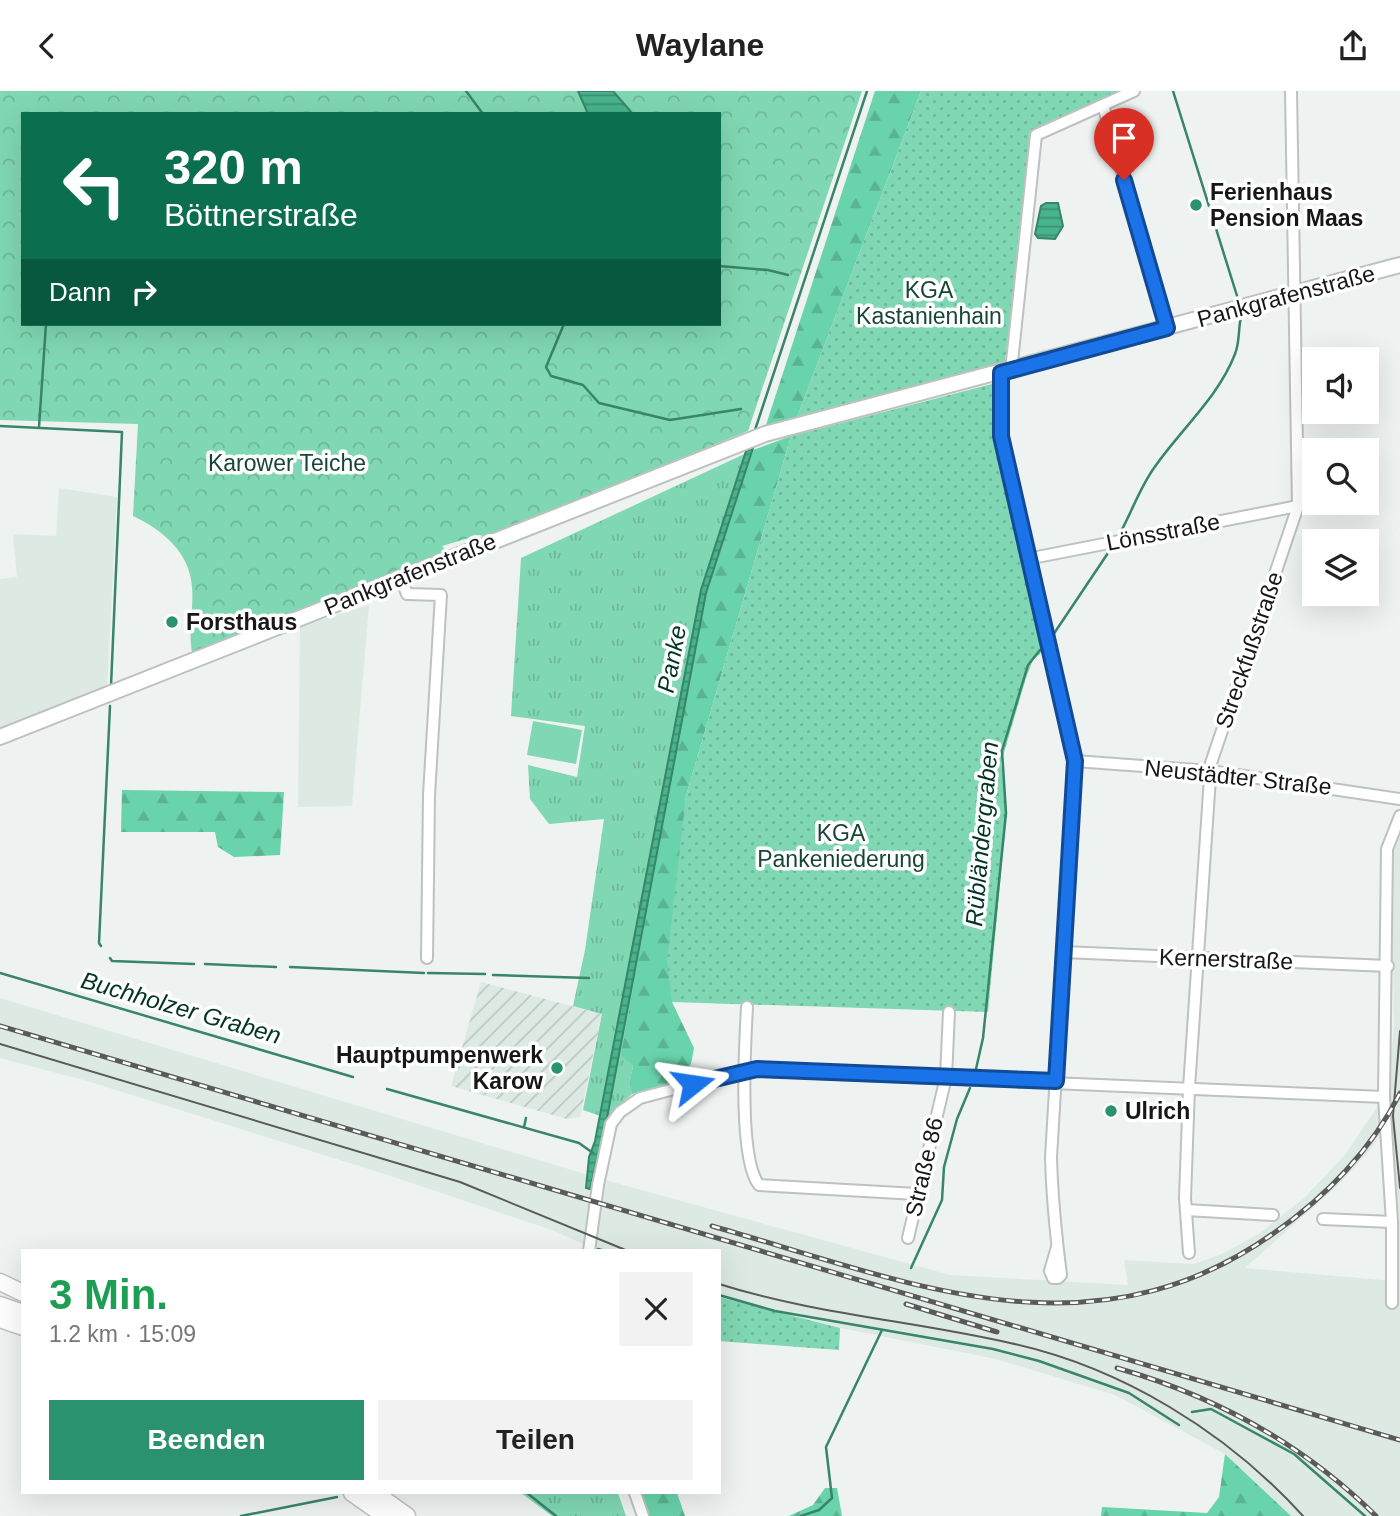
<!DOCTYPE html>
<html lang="de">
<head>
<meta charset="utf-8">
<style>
	body { margin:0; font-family:Arial,sans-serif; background:#f2f2f2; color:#222; height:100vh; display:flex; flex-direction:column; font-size:26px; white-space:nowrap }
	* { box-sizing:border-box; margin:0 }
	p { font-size:23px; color:#767676 }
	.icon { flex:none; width:38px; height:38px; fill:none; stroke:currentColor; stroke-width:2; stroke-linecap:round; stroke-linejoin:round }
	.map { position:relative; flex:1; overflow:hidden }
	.side { position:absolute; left:21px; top:1158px; width:700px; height:245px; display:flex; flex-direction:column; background:#fff; border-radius:0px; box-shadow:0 7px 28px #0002 }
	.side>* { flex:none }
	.banner { position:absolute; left:21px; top:21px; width:700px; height:214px; border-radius:0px; box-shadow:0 7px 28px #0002; background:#0b6e4f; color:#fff; overflow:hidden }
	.controls { position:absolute; left:1302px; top:256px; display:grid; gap:14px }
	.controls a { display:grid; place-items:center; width:77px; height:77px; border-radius:0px; background:#fff; box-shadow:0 7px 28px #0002; font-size:35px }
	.pin { position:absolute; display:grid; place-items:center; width:60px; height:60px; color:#fff; margin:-72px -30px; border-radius:50% 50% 50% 0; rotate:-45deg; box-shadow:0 0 7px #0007 }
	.pin .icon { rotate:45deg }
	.me { position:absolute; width:77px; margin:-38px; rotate:75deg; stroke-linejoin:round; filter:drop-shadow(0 0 5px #0008) }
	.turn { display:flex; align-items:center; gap:24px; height:147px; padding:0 28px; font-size:32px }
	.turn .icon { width:91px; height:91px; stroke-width:2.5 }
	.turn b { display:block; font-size:49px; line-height:60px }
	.then { display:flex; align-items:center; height:66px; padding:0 28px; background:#0003; gap:14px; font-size:26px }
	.round { display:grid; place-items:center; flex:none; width:74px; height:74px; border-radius:0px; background:#f2f2f2 }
	.overview { display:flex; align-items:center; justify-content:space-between; height:119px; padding:0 28px }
	h1 { font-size:42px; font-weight:800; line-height:52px; color:#1e9e55 }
	.action { display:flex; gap:14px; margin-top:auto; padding:14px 28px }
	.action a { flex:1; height:80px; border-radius:0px; background:#2b926f; color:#fff; font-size:28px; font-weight:800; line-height:80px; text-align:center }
	.action a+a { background:#f2f2f2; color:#222 }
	header { display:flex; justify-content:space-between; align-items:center; height:91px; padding:0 28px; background:#fff; font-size:32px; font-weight:800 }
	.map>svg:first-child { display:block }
	.built { fill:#ddeae4; fill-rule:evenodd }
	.industrial { fill:url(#industrial-furrows) }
	.grass { fill:url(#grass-tufts) }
	.forest { fill:url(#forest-firs) }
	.park { fill:url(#park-crowns); fill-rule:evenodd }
	.garden { fill:url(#garden-dots) }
	.pitch { fill:#80d7b3 }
	.water { fill:url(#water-rules); stroke:#388569; stroke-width:2 }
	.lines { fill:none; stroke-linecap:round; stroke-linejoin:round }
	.stream { stroke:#388569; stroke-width:2.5 }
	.minor-casing { stroke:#bdc1bf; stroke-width:14 }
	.major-casing { stroke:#bdc1bf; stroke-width:18 }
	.highway-casing { stroke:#bdc1bf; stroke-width:19 }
	.minor { stroke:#fff; stroke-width:10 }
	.major { stroke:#fff; stroke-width:14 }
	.highway { stroke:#fff; stroke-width:16 }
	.tram { stroke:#595a59; stroke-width:2 }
	.rail-casing { stroke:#595a59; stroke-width:5 }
	.rail { stroke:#fff; stroke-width:2.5; stroke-dasharray:8; stroke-linecap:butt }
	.route-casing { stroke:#114b97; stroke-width:18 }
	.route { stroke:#1a73e8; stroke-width:12 }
	.poi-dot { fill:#2b926f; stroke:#fff; stroke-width:2.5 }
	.labels { text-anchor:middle; stroke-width:7; stroke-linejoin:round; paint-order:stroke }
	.poi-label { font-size:23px; font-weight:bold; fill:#161716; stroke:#fff; text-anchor:start }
	.park-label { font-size:23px; fill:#184635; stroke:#fff }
	.street-label { font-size:23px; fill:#161716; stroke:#fff }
	.water-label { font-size:24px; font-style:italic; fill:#023424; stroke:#fff }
</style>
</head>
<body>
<header><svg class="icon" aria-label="back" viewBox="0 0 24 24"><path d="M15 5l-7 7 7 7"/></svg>Waylane<svg class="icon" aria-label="share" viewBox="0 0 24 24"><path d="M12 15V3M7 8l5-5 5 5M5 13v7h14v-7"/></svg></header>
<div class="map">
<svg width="1400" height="1425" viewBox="0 0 1400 1425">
	<defs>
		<pattern id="industrial-furrows" width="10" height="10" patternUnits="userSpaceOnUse" patternTransform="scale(1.75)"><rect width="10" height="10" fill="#ddeae4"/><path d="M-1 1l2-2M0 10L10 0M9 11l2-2" fill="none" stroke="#bdc8c3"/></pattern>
		<pattern id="grass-tufts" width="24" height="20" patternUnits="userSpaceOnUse" patternTransform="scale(1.75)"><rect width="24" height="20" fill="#80d7b3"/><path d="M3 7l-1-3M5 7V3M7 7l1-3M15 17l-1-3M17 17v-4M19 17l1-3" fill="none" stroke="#6eb899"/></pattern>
		<pattern id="forest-firs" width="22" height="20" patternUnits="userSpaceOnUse" patternTransform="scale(1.75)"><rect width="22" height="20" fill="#69d3ab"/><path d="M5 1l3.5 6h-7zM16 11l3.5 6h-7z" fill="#5ab492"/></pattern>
		<pattern id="park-crowns" width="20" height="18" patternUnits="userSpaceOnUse" patternTransform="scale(1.75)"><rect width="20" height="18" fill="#80d7b3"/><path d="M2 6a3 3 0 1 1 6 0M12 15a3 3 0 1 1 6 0" fill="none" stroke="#6eb899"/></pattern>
		<pattern id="garden-dots" width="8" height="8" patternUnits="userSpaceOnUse" patternTransform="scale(1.75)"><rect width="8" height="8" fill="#80d7b3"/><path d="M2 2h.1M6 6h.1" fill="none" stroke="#6eb899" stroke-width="1.8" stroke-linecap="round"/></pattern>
		<pattern id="water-rules" width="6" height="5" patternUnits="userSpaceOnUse" patternTransform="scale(1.75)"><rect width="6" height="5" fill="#47b48c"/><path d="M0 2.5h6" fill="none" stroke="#3a9171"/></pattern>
	</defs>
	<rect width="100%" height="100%" fill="#eef2f0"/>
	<g class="built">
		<polygon points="59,397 117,406 107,597 0,639 0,488 17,486 13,443 56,445"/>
		<polygon points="369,514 352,715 298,716 300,535"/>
		<path d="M1400,733V1425H1291L1225,1363L1115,1304L996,1268L840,1237L719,1206V1160H599L552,1139L391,1085L87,990L0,967V907L605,1089L950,1184L1128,1194L1124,1169L1194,1173L1224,1162L1260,1142L1305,1106L1344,1065L1376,1018L1387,1008L1394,933L1391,759ZM1387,1034L1394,1190L1245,1177L1338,1094L1370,1059Z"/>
	</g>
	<polygon class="industrial" points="481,891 602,923 580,1026 567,1028 451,995"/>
	<g class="grass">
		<polygon points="753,359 706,503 696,548 622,964 633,975 629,994 632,1003 618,1015 609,1028 583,1019 602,923 573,915 585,859 604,728 549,733 530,708 528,674 577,686 585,635 511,625 521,467"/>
		<polygon points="521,1402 618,1402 626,1425 552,1425"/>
	</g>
	<g class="forest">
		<polygon points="875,0 921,0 796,329 765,337"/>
		<polygon points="791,345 686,705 672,911 694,957 691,973 676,992 632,1003 629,994 633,975 621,964 696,548 706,503 753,359"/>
		<polygon points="122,699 284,701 280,764 234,766 218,756 215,741 121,741"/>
		<polygon points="1225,1363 1291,1425 1101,1425 1102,1416 1207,1422 1219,1406"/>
		<polygon points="825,1397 837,1397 842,1425 789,1425 813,1414"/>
		<polygon points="638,1402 677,1402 685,1425 647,1425"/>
	</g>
	<path class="park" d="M0,0H862L748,340L488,446L479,444L442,455L448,461L192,561C188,539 194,517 192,496C190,462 163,439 133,425L138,333L0,329ZM23,23H719V233H23Z"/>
	<g class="garden">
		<polygon points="921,0 1126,0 1033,42 1004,278 796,329"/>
		<polygon points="992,293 996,294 993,345 1042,561 1033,569 1026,587 1001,672 1007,718 988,921 672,911 667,870 686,705 791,345"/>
		<polygon points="719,1206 840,1237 839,1259 719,1250"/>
	</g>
	<polygon class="pitch" points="533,630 582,639 576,673 527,664"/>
	<g class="water">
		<polygon points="578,0 613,0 633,23 588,23"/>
		<polygon points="1046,112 1058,112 1063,135 1055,148 1038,147 1035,143 1041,115"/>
		<polygon points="753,357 706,502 607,1027 590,1098 586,1097 589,1066 595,1050 701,499 746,360"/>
	</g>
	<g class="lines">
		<g class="stream">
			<polyline points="466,0 483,23"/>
			<polyline points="1173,0 1238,208"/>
			<polyline points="719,175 768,179 788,184"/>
			<polyline points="564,233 546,276 551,285 583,294 599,312 670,329 741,318"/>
			<polyline points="0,335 122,341 111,595"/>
			<polyline points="39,336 46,233"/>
			<polyline points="754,342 867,0"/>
			<path d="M1119,444C1132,421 1139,398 1154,377C1180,339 1218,307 1235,263C1240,251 1238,238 1241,226"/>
			<polyline points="1053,544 1110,459"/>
			<polyline points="101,855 99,852 110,615"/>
			<polyline points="110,867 112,870 194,873"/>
			<polyline points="205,873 276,876"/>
			<polyline points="290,876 424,882"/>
			<polyline points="0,882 353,986"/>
			<polyline points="428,882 485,883"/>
			<polyline points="493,884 589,887"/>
			<polyline points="976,978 983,947 1006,722 1002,660 1028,574 1040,559"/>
			<polyline points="387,998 579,1052 593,1062"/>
			<polyline points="524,1036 526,1027"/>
			<polyline points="598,1158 605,1160"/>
			<polyline points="911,1177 942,1109 944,1076 957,1028 970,997"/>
			<polyline points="719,1204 775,1220 993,1258 1039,1270 1129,1302 1179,1334"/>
			<polyline points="1192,1321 1211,1318 1294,1363 1365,1425"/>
			<polyline points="527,1402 556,1425"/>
			<polyline points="241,1425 337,1406"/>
			<polyline points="801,1425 819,1419 832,1407 826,1356 882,1239"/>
		</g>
		<defs>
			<g id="minor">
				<polyline points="1103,14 1167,237"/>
				<polyline points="1011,280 1036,44 1134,0"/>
				<path d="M1001,282V345L1075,670L1051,1066C1052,1106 1056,1145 1061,1184L1058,1187H1053L1050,1180L1057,1156"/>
				<polyline points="1027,468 1298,415"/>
				<polyline points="401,487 407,503 441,504 429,704 427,867"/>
				<polyline points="1075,670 1210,680 1400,708"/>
				<polyline points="1064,861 1388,875"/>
				<path d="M747,916C745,952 738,1067 759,1094L917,1103"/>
				<polyline points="1186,1119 1273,1124"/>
				<polyline points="1323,1128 1392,1131"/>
				<polyline points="908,1147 946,986 949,921"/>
				<polyline points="589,1160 598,1094 611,1033 620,1021 640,1007 746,979 1384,1006"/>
				<polyline points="1189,1162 1185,1107 1189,997 1211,672 1298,415 1291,0"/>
				<polyline points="1392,1212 1392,1131 1384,1006 1387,758 1400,725"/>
				<polyline points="635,1402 643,1425"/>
			</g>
			<polyline id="major" points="0,646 765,343 1400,174"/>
			<g id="highway">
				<polyline points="0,1191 23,1202"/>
				<polyline points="0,1214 23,1222"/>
				<polyline points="0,1228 23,1236"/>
				<polyline points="352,1402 385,1425"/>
				<polyline points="375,1402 407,1425"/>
			</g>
		</defs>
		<use href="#minor" class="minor-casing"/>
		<use href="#major" class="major-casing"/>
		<use href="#highway" class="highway-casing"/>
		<use href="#minor" class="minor"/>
		<use href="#major" class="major"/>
		<use href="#highway" class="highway"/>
		<g class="tram">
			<polyline points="1400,940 1393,1025 1400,1097"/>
			<polyline points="0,953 460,1091 628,1160"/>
			<path d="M719,1193C814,1223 914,1230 1010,1252C1121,1276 1227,1341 1303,1425"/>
		</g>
		<defs>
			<g id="rail">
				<polyline points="0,935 1400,1349"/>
				<path d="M712,1135C906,1190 1089,1273 1274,1142C1326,1106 1372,1058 1400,1002"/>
				<polyline points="906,1213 997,1241"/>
				<path d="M1117,1277C1215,1305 1304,1354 1376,1425"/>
			</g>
		</defs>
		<use href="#rail" class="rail-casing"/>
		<use href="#rail" class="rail"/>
	</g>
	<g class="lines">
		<defs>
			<polyline id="route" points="693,993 757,978 1056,990 1075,670 1001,345 1001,282 1167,237 1124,89"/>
		</defs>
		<use href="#route" class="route-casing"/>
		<use href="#route" class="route"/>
	</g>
	<g class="poi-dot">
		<circle cx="1196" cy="114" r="7"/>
		<circle cx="172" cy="531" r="7"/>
		<circle cx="557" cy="977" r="7"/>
		<circle cx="1111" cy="1020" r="7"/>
	</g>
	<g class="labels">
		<g class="poi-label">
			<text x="1210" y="109">Ferienhaus<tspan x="1210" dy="26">Pension Maas</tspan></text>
			<text x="186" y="539">Forsthaus</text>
			<text x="543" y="972" text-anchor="end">Hauptpumpenwerk<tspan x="543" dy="26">Karow</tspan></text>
			<text x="1125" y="1028">Ulrich</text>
		</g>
		<g class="park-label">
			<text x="929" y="207">KGA<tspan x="929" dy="26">Kastanienhain</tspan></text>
			<text x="287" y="380">Karower Teiche</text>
			<text x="841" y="750">KGA<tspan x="841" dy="26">Pankeniederung</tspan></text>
		</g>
		<g class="street-label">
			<text transform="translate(1286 205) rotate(-15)" y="8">Pankgrafenstraße</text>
			<text transform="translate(1163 441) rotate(-11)" y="8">Lönsstraße</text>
			<text transform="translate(410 483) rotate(-22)" y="8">Pankgrafenstraße</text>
			<text transform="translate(1249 559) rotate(-71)" y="8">Streckfußstraße</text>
			<text transform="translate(1238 686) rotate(6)" y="8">Neustädter Straße</text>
			<text transform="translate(1226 868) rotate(2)" y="8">Kernerstraße</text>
			<text transform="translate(924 1076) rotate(-77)" y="8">Straße 86</text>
		</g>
		<g class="water-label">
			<text transform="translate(672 568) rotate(-79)" y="8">Panke</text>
			<text transform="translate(982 743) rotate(-85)" y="8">Rübländergraben</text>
			<text transform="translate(181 917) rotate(16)" y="8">Buchholzer Graben</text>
		</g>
	</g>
</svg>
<div class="controls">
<a><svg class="icon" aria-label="sound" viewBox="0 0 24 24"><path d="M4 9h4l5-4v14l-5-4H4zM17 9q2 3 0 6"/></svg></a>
<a><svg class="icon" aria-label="search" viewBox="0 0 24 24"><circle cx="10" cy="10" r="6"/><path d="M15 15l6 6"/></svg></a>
<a><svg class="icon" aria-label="layers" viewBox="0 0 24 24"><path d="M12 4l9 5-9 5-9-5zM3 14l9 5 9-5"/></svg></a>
</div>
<div class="pin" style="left:1124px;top:89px;background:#d93025"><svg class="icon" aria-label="arrive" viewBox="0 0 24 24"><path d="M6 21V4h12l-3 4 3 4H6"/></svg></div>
<svg class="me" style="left:693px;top:993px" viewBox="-20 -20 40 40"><path d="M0-17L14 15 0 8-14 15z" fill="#1a73e8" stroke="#fff" stroke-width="4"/></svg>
<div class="banner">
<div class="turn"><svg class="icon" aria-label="left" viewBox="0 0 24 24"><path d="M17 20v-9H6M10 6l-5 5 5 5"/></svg><div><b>320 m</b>Böttnerstraße</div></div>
<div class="then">Dann<svg class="icon" aria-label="right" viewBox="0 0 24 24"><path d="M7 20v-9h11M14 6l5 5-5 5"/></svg></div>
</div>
<section class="side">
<div class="overview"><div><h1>3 Min.</h1><p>1.2 km · 15:09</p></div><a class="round"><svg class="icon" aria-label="close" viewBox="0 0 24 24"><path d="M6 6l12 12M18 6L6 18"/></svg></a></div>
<div class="action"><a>Beenden</a><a>Teilen</a></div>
</section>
</div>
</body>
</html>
